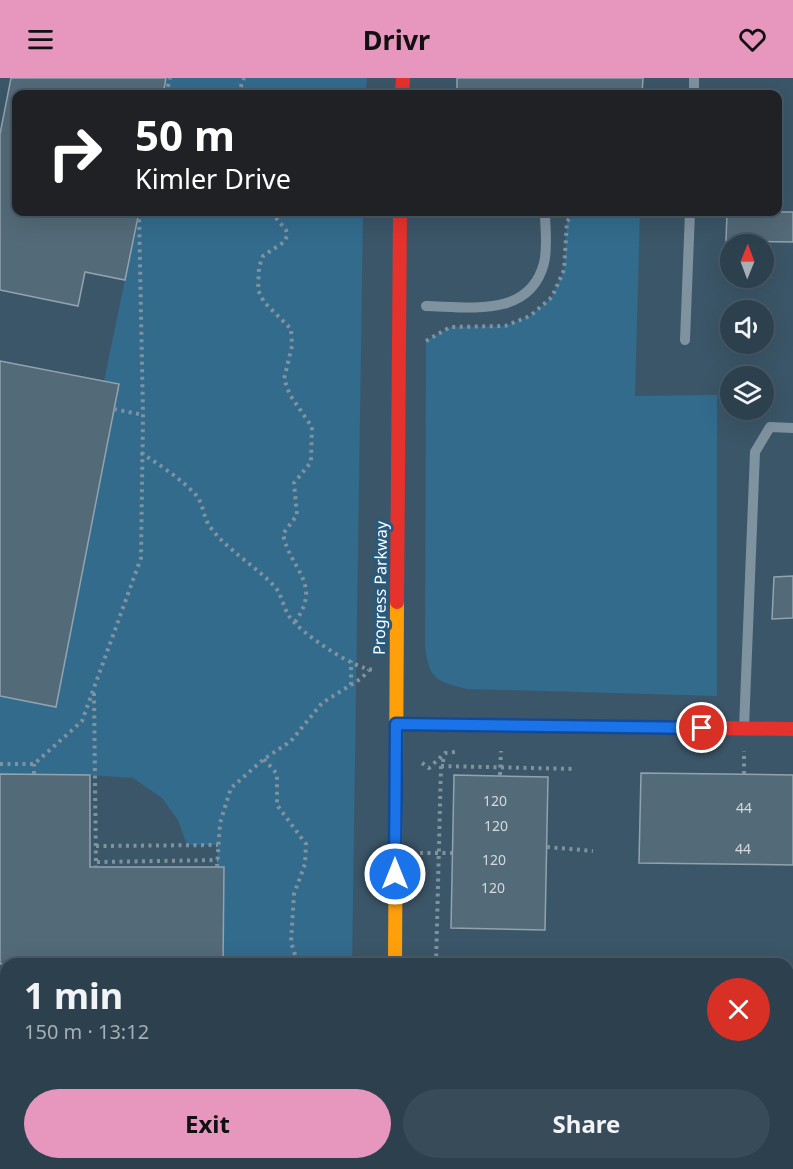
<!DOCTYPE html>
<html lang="en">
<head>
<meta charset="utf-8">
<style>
	body { margin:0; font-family:"Noto Sans",sans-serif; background:#384b58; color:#f1f3f6; height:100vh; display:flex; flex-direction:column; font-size:22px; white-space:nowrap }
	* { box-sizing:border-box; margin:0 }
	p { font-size:20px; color:#a6afb6 }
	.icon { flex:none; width:33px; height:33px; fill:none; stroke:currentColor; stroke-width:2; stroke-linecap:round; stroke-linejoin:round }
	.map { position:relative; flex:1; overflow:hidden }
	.drawer { position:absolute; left:0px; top:880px; width:794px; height:212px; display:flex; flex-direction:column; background:#2c404e; border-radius:18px 18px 0 0; box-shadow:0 6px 24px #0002,0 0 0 2px #485966 }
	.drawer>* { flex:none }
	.top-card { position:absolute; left:12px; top:12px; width:770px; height:126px; border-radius:12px; box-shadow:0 6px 24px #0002,0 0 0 2px #485966; background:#202124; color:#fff; overflow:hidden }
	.needle { width:39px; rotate:1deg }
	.controls { position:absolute; left:720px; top:156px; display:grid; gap:12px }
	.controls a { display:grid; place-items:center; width:54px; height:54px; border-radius:50%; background:#2c404e; box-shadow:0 6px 24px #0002,0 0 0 2px #485966; font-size:30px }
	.pin { position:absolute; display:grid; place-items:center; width:51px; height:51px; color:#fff; margin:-26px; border:3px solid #fff; border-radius:50%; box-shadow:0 2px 6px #0007 }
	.me { position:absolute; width:66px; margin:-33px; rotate:0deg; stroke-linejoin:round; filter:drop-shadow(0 0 4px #0008) }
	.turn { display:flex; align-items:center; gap:21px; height:126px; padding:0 24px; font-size:27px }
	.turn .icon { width:78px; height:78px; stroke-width:2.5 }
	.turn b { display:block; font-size:42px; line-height:51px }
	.round { display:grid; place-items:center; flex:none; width:63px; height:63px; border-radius:32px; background:#384b58 }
	.headline { display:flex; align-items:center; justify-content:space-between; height:102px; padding:0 24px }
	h1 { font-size:36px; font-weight:700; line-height:45px }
	.primary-button { display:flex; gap:12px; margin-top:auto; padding:12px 24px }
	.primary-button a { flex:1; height:69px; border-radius:36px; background:#e797bd; color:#111; font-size:24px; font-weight:700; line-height:69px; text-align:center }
	.primary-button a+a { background:#384b58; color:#f1f3f6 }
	header { display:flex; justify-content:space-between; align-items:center; height:78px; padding:0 24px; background:#e797bd; color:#111; font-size:27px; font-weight:700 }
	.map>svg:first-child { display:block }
	.green { fill:#336b8d }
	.building { fill:#536a78; stroke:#92a3ae; stroke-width:1.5 }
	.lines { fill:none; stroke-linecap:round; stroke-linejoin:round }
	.path { stroke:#7f929f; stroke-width:4; stroke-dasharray:3 4.5; stroke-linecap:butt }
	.lane { stroke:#7f929f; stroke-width:10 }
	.fast { stroke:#30b455; stroke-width:14 }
	.slow { stroke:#ff9f0a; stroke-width:14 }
	.jam { stroke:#e5322d; stroke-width:14 }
	.route-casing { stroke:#114b97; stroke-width:15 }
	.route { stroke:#1a73e8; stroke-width:10 }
	.labels { text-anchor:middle; stroke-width:6; stroke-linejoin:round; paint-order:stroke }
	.number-label { font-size:14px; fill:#d4dadd }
	.street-label { font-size:16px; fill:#fff; stroke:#275a7c }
</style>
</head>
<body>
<header><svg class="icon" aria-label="menu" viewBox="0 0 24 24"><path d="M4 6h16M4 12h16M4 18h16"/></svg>Drivr<svg class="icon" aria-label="heart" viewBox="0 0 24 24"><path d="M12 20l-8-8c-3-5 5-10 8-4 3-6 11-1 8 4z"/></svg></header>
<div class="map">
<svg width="793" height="1091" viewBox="0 0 793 1091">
	<rect width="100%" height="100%" fill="#3b5668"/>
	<g class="green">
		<polygon points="166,0 367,0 365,16 163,16"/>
		<polygon points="139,134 363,134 352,886 223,886 224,790 217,789 218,767 187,767 178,742 162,720 133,700 90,697 0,696 0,618 56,628 119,306 104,303"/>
		<path d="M577,134H640L635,318L717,317V618L468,611C437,604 429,602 425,568L426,263L450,249L505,248L530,238L552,219L564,192L567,143Z"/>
		<rect x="43" y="1086" width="314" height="5"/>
	</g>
	<g class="building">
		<polygon points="11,0 166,0 163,16 16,16 16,134 139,134 125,202 85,194 78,228 0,212 0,56"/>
		<polygon points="457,0 643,0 642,16 457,16"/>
		<polygon points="727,134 793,134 793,164 726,163"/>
		<polygon points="0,283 119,306 56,629 0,618"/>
		<polygon points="793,498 793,540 772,541 774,499"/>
		<polygon points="641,695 793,697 793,787 639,785"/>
		<polygon points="0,696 90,697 90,789 224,789 223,886 0,886"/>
		<polygon points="454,697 548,699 545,852 451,850"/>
	</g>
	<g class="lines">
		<g class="path">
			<polyline points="166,16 170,0"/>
			<polyline points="238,16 244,0"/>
			<polyline points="0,50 1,51"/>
			<path d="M271,134L286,152L287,158L284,164L263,178L259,189L258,212L264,224L291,251L292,268L284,301L290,317L312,349L311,384L294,405L297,437L283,456C290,492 323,505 295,544"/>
			<polyline points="426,263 450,249 505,248 530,238 552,219 564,192 567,143 577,134"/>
			<polyline points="114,331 143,337"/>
			<path d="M141,375C160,387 180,400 196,417C204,426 203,441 211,450C229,474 255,487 275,509C282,517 283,529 289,538C300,555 354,591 374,592"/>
			<polyline points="351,607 351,583"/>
			<polyline points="94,615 96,789"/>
			<polyline points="264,681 277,696 277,727 306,766 305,786 294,816 291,864 298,886"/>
			<polyline points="422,685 429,690 445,675 455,674"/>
			<polyline points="0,686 34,686 82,643 141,480 143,337 139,134"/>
			<polyline points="441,688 575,691"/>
			<polyline points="34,696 34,686"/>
			<polyline points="744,696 744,673"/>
			<polyline points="500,697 501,673"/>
			<polyline points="96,768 218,767"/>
			<polyline points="547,769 593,773"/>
			<polyline points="420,775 452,775"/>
			<polyline points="97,784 218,782"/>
			<polyline points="217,789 220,745 231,710 264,681 291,663 322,625 362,600 369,592"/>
			<polyline points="436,886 441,688 445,678"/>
			<polyline points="41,1086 41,1091"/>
			<polyline points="539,1091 541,1086"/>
		</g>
		<g class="lane">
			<polyline points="694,16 694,0"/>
			<path d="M426,228C470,229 530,240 544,185C548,169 545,149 545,134"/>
			<polyline points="685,262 690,134"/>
			<polyline points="744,650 755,374 770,349 793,350"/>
		</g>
		<polyline class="fast" points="386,1086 386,1091"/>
		<polyline class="slow" points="395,886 397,524"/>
		<g class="jam">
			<polyline points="402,16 403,0"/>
			<polyline points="397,524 400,134"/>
			<polyline points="396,646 793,651"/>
		</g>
	</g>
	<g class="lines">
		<defs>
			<polyline id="route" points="395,796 396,646 702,650"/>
		</defs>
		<use href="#route" class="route-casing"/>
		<use href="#route" class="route"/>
	</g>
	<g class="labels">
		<g class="number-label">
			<text x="495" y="728">120</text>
			<text x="744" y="735">44</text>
			<text x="496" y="753">120</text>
			<text x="743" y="776">44</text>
			<text x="494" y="787">120</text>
			<text x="493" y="815">120</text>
		</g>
		<g class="street-label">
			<text transform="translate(380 510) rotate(-89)" y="6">Progress Parkway</text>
		</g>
	</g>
</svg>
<div class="controls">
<a><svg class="needle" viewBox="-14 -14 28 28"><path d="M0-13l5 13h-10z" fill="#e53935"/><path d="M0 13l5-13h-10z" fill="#a6afb6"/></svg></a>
<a><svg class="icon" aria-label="sound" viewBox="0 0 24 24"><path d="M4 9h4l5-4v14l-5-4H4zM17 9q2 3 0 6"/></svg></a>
<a><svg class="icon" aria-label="layers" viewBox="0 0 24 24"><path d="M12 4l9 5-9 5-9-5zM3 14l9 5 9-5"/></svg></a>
</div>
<div class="pin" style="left:702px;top:650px;background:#d93025"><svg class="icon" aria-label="arrive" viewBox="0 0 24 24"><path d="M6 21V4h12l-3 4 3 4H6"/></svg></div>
<svg class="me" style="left:395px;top:796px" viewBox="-20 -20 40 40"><circle r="17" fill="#1a73e8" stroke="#fff" stroke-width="3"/><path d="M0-11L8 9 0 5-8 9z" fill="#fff"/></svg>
<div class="top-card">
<div class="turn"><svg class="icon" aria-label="right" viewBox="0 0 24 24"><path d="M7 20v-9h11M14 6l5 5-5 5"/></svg><div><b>50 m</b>Kimler Drive</div></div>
</div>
<section class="drawer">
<div class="headline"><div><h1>1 min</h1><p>150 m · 13:12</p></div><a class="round" style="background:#d93025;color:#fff"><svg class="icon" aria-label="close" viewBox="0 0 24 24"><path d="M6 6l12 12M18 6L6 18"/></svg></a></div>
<div class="primary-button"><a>Exit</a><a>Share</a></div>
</section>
</div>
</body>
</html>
